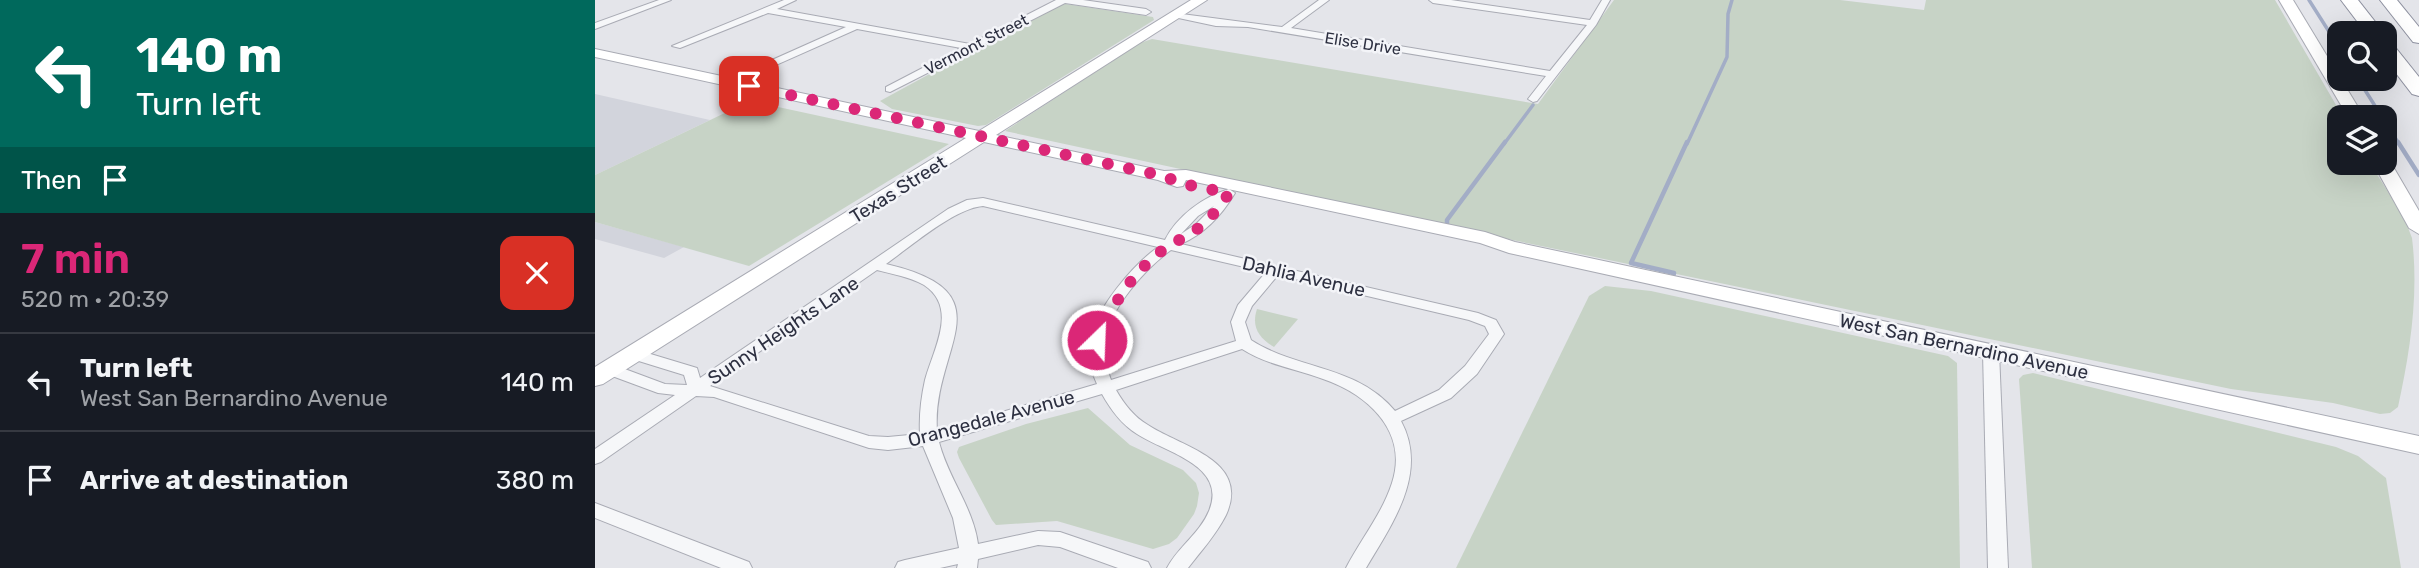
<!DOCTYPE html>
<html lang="en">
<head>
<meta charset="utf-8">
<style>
	body { margin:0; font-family:Rubik,sans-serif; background:#242831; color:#f1f3f6; height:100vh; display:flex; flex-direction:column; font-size:26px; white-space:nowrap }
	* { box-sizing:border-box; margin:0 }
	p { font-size:23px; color:#9ea1a6 }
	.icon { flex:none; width:38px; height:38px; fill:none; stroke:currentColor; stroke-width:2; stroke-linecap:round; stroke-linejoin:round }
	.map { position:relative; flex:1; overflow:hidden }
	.side { display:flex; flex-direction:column; background:#171b24; width:595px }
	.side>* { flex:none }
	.top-card { background:#00695c; color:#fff; overflow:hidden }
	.fabs { position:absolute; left:1732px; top:21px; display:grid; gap:14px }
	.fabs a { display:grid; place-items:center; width:70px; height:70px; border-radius:14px; background:#171b24; box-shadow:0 7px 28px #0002; font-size:35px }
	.pin { position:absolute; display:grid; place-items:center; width:60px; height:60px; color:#fff; margin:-30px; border-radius:14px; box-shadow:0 4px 10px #0006 }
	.me { position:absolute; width:77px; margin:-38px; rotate:24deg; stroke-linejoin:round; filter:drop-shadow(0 0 5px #0008) }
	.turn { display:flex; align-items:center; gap:24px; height:147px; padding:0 21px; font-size:32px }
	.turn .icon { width:91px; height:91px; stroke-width:2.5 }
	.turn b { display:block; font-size:49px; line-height:60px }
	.then { display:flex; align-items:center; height:66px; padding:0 21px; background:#0003; gap:14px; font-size:26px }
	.round { display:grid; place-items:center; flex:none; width:74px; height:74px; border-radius:14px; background:#242831 }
	.head { display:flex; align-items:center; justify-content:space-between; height:119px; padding:0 21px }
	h1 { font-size:42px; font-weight:600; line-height:52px; color:#db2777 }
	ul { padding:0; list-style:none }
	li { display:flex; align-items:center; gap:21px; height:98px; padding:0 21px; border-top:2px solid #363941 }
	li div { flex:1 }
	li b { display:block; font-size:26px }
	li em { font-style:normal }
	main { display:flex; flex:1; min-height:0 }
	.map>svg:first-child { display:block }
	.built { fill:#d2d4dc }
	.green { fill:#c7d3c6 }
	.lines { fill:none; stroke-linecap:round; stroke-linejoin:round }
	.stream-far1 { stroke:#a3adc6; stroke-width:3.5 }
	.stream { stroke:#a3adc6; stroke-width:4.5 }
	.street-casing { stroke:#a9abb4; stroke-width:2 }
	.secondary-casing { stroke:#a9abb4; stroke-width:2 }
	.highway-casing { stroke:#8d909f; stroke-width:2 }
	.street { fill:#f6f7f9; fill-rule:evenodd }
	.secondary { fill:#fff; fill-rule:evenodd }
	.highway { fill:#fff; fill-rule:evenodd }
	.route { stroke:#db2777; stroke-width:12; stroke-dasharray:0 21.6 }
	.labels { text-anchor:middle; stroke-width:5; stroke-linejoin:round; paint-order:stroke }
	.far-street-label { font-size:16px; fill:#2d3041; stroke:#f3f4f8 }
	.street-label { font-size:19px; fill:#2d3041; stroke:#f3f4f8 }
</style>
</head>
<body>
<main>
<section class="side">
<div class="top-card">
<div class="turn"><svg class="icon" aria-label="left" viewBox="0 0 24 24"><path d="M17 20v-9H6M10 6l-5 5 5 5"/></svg><div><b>140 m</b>Turn left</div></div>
<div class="then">Then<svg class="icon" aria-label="arrive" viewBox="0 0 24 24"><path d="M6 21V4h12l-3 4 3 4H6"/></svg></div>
</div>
<div class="head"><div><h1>7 min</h1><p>520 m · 20:39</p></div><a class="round" style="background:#d93025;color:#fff"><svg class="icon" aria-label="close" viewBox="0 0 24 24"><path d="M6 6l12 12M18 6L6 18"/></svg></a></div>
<ul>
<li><svg class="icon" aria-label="left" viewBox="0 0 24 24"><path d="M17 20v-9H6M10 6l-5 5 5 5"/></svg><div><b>Turn left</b><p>West San Bernardino Avenue</p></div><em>140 m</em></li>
<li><svg class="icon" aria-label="arrive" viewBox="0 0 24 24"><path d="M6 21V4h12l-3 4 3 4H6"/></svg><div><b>Arrive at destination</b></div><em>380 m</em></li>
</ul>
</section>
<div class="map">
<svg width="1824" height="568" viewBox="0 0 1824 568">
	<rect width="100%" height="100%" fill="#e4e5ea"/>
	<g class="built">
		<polygon points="0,94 115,120 0,175"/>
		<polygon points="0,222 89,247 69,258 0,239"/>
	</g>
	<g class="green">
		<path d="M1019,0H1245L1329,10L1331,0H1680L1748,117H1745V163H1775C1789,187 1808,211 1817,238C1824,295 1815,352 1803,407L1795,413L1785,414L1738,403L1636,389L845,225L410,131L545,43L557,39L943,104Z"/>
		<polygon points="471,4 558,17 559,20 391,125 383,126 297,109 285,101 461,5"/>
		<polygon points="155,101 354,144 154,266 0,222 0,175"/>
		<polygon points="1010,286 1056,291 1353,356 1362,363 1365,568 861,568 994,296"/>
		<path d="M662,309L703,319L679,347C664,338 656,327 662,309Z"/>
		<polygon points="1438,373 1741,447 1763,456 1791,478 1806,568 1437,568 1424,379 1428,375"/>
		<polygon points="493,408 535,445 588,470 601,483 604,493 602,506 599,514 582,538 574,544 558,549 462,521 401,525 397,520 364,458 362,452 364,447 431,424"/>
	</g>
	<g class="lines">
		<g class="stream-far1">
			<polyline points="1714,0 1745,49"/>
			<polyline points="1763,79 1787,117"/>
			<polyline points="1790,122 1804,144"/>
			<polyline points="909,144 938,105"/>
			<polyline points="1092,144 1132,57 1133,14 1137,0"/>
		</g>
		<g class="stream">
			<polyline points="1803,142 1824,175"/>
			<polyline points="852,225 852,220 910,142"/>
			<polyline points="1078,277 1079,273 1036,263 1092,142"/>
		</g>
		<defs>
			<g id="street">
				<polygon points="64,0 76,0 0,29 0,23"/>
				<polygon points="189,0 201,0 182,9 375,44 461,0 488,0 551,9 556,12 551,15 470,3 295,92 291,91 291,87 366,48 262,29 136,85 131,82 132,80 251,27 173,13 85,48 77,46"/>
				<polygon points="724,0 734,0 696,28 955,71 992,25 838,3 834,0 856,0 995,20 1007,0 1015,0 1001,25 942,101 938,102 933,99 951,76 653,27 621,26 574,16 579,13 687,27"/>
				<path d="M634,189L640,193C627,215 609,234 586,244L883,313L901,320L909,334L882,374L856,398L806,421C834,473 797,524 771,568H751C766,539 787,514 797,483C814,431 772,394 728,379C701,369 672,365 647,349L521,390C529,404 539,417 553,425C586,447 656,460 631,515C621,535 606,551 593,568H572C583,547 605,533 614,511C633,465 571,453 542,434C526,424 516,410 507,394L344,442C353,478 378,507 383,544L443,531L465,532L553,562L556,568H523L465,547L443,545L383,559L382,568H362L363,564L345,568H300L303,562L310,560L364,548L358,518L328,446L293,450L274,448L119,397L101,396L6,462L0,464V449L80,395L63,393L9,373L6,369L9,365H19L70,384L92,385L89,375L34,358L31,354L39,349L102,368L105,378L353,209L372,200L388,198L570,240C582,216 608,197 634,189ZM388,206L563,247C538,265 500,309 495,341C492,355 496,371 502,384L342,431C336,348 416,293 291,264C315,247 360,208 388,206ZM619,206L601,224L586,234L603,216ZM576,250L671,272L643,305L636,322L641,341L516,380C512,368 508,355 510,342C513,310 551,268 576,250ZM282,270C297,274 315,277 329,285C364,308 338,350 330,380C326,398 324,416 325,434L293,437L274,436L115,386ZM683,275L874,320L890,326L894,334L870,366L844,390L800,411C762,365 702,370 656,340L650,322L657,306Z"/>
				<polygon points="1396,347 1404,352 1413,568 1393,568 1388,352"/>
				<polygon points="0,503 154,562 157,568 126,568 0,518"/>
			</g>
			<g id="secondary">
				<polygon points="596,0 612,0 401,135 569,171 591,170 890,232 920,242 1824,436 1824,454 914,253 885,243 591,180 588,186 582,187 563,180 389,142 8,384 0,386 0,367 371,138 0,57 0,49 384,131"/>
				<polygon points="1684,0 1698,0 1769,117 1753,117"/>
				<polygon points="1790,159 1796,163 1824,211 1824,234 1814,228 1778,163 1790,163"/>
			</g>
			<g id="highway">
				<polygon points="1746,0 1763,0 1789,33 1771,33"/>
				<polygon points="1785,0 1802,0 1824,27 1824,43 1818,42"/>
				<polygon points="1790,41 1796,42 1824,77 1824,96 1817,94 1790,59"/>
			</g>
		</defs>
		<use href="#street" class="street-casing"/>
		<use href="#secondary" class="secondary-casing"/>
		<use href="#highway" class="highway-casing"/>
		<use href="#street" class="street"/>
		<use href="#secondary" class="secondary"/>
		<use href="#highway" class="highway"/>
	</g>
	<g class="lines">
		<path class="route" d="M154,86L569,176L584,183L634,193C624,209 609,226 592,236C586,240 579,241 573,246C538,271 519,302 502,340"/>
	</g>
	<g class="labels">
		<g class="far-street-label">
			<text transform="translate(768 43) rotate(9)" y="6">Elise Drive</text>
			<text transform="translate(381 44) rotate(-27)" y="6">Vermont Street</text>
		</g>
		<g class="street-label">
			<text transform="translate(303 189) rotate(-32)" y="7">Texas Street</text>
			<text transform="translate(709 276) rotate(13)" y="7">Dahlia Avenue</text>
			<text transform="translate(188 330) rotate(-34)" y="7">Sunny Heights Lane</text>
			<text transform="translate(1369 346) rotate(12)" y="7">West San Bernardino Avenue</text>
			<text transform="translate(396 418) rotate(-15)" y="7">Orangedale Avenue</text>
		</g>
	</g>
</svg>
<div class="fabs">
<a><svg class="icon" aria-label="search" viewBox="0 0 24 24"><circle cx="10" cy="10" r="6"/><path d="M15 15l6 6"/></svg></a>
<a><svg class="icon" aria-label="layers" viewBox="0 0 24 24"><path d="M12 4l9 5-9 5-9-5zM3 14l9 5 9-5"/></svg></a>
</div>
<div class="pin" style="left:154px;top:86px;background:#d93025"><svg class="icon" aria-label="arrive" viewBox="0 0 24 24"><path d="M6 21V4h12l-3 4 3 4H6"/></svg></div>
<svg class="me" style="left:502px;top:340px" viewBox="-20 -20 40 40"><circle r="17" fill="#db2777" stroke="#fff" stroke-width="3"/><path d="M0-11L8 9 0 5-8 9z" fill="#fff"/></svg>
</div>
</main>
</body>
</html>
